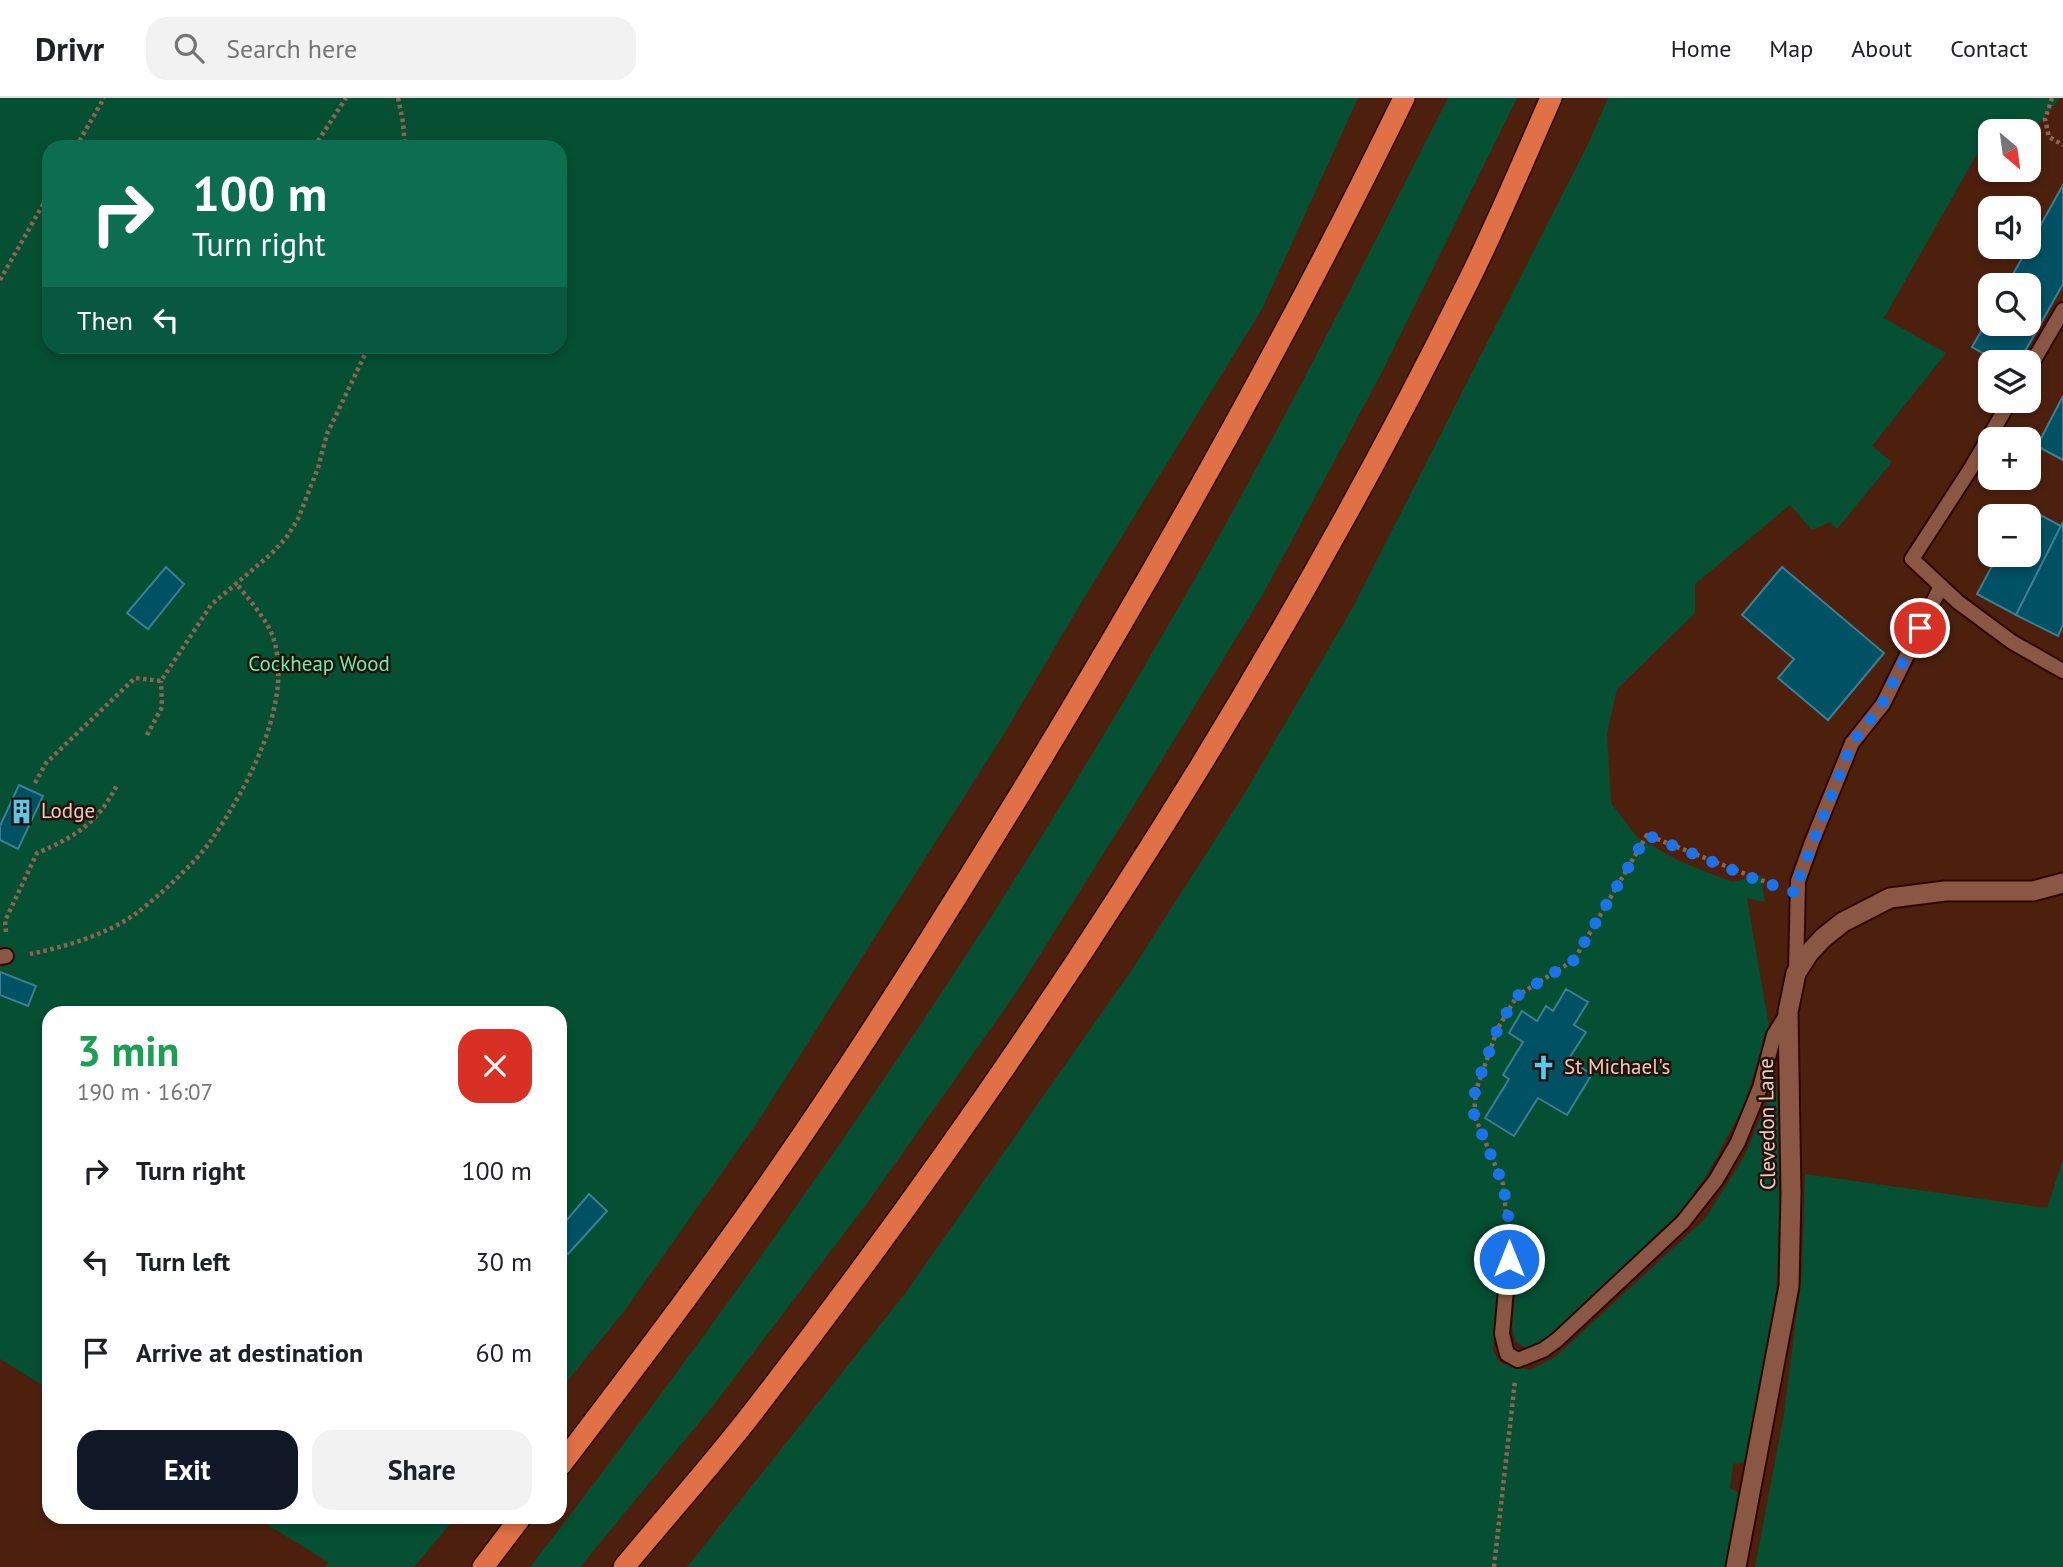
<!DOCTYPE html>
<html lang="en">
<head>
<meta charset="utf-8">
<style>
	body { margin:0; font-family:"PT Sans",sans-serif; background:#f2f2f2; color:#202124; height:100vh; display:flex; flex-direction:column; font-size:26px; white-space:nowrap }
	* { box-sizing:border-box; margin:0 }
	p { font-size:23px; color:#757577 }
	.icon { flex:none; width:38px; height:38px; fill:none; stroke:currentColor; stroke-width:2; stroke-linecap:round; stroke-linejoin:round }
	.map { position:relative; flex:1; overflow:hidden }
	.drawer { position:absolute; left:42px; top:908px; width:525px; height:518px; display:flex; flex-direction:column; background:#fff; border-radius:21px; box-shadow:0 4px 10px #0003 }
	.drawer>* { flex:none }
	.banner { position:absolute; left:42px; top:42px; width:525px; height:214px; border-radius:21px; box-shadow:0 4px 10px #0003; background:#0b6e4f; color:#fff; overflow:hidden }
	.needle { width:46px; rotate:151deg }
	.controls { position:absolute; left:1978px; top:21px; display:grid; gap:14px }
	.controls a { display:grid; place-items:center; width:63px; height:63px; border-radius:14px; background:#fff; box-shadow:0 4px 10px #0003; font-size:35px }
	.pin { position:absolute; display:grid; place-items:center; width:60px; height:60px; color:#fff; margin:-30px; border:4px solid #fff; border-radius:50%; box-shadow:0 2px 7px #0007 }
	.me { position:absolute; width:77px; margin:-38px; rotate:0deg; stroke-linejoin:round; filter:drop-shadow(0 0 5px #0008) }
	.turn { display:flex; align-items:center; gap:24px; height:147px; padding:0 35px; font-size:32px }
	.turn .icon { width:91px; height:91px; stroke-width:2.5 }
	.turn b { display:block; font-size:49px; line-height:60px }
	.then { display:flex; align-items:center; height:66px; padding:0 35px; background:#0003; gap:14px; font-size:26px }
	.round { display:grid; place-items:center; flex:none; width:74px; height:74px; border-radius:21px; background:#f2f2f2 }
	.headline { display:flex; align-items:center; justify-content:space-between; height:119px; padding:0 35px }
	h1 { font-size:42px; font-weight:800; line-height:52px; color:#1e9e55 }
	.action { display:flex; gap:14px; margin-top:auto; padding:14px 35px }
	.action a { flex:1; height:80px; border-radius:21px; background:#111827; color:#fff; font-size:28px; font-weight:800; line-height:80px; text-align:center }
	.action a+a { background:#f2f2f2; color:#202124 }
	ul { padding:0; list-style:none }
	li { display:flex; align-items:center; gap:21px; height:91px; padding:0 35px }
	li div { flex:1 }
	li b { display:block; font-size:26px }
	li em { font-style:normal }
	header { display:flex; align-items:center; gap:42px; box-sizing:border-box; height:98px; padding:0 35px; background:#fff; border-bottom:2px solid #e0e0e0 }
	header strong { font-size:33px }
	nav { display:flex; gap:38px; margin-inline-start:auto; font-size:24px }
	.search { width:490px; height:63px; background:#f2f2f2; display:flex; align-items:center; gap:18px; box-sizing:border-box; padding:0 24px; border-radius:21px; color:#757577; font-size:26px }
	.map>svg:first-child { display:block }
	.green { fill:#054f33; fill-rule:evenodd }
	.building { fill:#005164; stroke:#3c7f93; stroke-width:2 }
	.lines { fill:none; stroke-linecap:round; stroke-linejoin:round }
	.service-casing { stroke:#310600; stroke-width:18 }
	.minor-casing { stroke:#310600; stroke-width:23 }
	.motorway-casing { stroke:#310600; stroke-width:24 }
	.path { stroke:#8b6454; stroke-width:4.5; stroke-dasharray:3.5 3.5; stroke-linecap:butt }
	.service { stroke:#8a5744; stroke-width:14 }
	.minor { stroke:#8a5744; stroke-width:19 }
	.motorway { stroke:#e07046; stroke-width:21 }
	.route { stroke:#1a73e8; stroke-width:12; stroke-dasharray:0 21.6 }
	.labels { text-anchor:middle; stroke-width:5; stroke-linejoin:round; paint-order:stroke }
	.park-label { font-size:21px; fill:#65f1b1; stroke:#25110a }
	.poi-label { font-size:21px; fill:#eaccc1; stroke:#25110a; text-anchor:start }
	.street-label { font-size:21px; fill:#eaccc1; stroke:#25110a }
</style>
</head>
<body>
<header>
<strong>Drivr</strong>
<div class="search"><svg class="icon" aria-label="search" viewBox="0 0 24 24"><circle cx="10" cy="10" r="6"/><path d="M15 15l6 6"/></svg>Search here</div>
<nav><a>Home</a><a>Map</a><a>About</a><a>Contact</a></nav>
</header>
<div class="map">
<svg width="2063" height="1469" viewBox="0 0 2063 1469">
	<rect width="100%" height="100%" fill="#4d200e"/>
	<g class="green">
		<path d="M0,0H1358L1262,211L1087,495L1004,636L757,1025L625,1212L560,1292V915H49V1291L0,1261ZM49,49H560V248H49Z"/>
		<path d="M1448,0H1517L1381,276L1263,496L1144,691L1016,895L868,1104L712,1309L580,1469H530C761,1170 977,859 1166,531C1267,358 1357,179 1448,0Z"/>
		<path d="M1608,0H2060L2028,40V33H1996L1992,31L1990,33L1884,220L1946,255L1872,348L1892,364L1837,431L1830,424L1812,432L1790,407L1695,486V515L1617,591L1607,635L1611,705L1637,739L1679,763L1732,784L1761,777L1765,804L1747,800L1769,928L1744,1007L1707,1077L1681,1113L1560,1229L1539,1245L1525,1250L1515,1243L1512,1230L1518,1158L1501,1154L1493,1252L1500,1265L1530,1272L1555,1259L1705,1121L1744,1059L1777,981L1780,1104L1776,1206L1750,1363L1733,1366L1730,1390L1744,1398L1729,1469H687L904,1197L1133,870L1243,698L1353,509L1589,44ZM1566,891L1588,904L1574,927L1586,935L1568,962L1567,1017L1538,1000L1485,1020L1509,981L1523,944L1509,935L1522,914L1537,923L1546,909L1553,913Z"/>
		<polygon points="2063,1061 2063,1469 1755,1469 1784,1316 1802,1173 1805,1076 2047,1110"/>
		<polygon points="255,1419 456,1419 414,1469 325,1469 328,1464"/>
	</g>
	<g class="building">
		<polygon points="2063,87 2063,186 2019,264 1999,264 1972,249 1990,218 1990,226 2028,226 2028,187 2007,187"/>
		<polygon points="2063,298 2063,362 2037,348"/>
		<polygon points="2023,408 2061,428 2016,517 1977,496 1998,457 2028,457 2028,418 2018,418"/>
		<polygon points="2063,424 2063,527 2058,538 2016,517"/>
		<polygon points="166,469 184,486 148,531 127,515"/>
		<polygon points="1782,469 1884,555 1828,622 1778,580 1794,561 1742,517"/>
		<polygon points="19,687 43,698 18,751 0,742 0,728"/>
		<polygon points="0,874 36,888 28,908 0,897"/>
		<polygon points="1566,891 1588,904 1574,927 1586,934 1568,962 1592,976 1567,1017 1538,1000 1514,1038 1485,1020 1509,981 1503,977 1523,944 1509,935 1522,913 1537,923 1546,908 1553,913"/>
		<polygon points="589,1096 607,1113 568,1156 560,1149 560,1130"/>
	</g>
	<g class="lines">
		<defs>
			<g id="service">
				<polyline points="2028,272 2063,212"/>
				<polyline points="2010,303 1971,370 1912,461 1958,504 2012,544 2063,573"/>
				<polyline points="0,859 6,858"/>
				<polyline points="1796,875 1798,783 1812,744 1852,645 1883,606 1941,488"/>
				<polyline points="1511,1136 1502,1236 1507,1256 1518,1262 1543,1252 1557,1242 1683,1124 1716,1082 1738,1044 1760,990 1774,937 1787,916"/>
			</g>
			<polyline id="minor" points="1736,1469 1789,1188 1791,1095 1788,914 1796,875 1809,855 1823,840 1843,824 1890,800 1945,793 2033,793 2063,785"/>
			<g id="motorway">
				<path d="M560,1368C627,1280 694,1192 758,1101C849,972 934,836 1017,701C1156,473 1287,240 1404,0"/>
				<polyline points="483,1469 521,1419"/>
				<path d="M624,1469C667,1417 712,1367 753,1314C1025,963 1271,582 1468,184C1498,124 1524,61 1551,0"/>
			</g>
		</defs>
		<use href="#service" class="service-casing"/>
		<use href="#minor" class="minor-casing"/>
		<use href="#motorway" class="motorway-casing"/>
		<g class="path">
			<polyline points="398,0 403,24 405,49"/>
			<polyline points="2052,0 2045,21 2049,39 2063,47"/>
			<polyline points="76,49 104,0"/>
			<polyline points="314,49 346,0"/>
			<polyline points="0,182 49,96"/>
			<polyline points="147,637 162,609 161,583"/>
			<polyline points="35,685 46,665 135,580 161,583 211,507 271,456 286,440 298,421 318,370 327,336 369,248"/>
			<path d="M6,834L5,823L37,755C75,739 98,725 117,687"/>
			<path d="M30,856C65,849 109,836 138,814C160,797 194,766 210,744C246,692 293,607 274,542C268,522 249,502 236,485"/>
			<polyline points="1506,1115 1503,1086 1474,1017 1476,992 1498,930 1517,898 1574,862 1647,737 1776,788"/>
			<polyline points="1494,1469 1515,1283"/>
		</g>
		<use href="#service" class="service"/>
		<use href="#minor" class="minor"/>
		<use href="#motorway" class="motorway"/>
	</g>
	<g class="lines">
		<polyline class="route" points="1509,1161 1511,1136 1503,1086 1474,1017 1475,992 1498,930 1510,909 1517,898 1574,862 1647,737 1757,782 1797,795 1798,783 1852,645 1882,606 1920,530"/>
	</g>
	<defs>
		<symbol id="building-bare" viewBox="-9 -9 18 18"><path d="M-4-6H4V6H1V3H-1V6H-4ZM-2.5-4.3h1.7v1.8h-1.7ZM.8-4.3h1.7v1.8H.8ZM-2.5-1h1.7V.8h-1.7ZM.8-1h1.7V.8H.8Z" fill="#5cc7e8" stroke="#25110a" stroke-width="2.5" paint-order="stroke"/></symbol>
		<symbol id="church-bare" viewBox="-9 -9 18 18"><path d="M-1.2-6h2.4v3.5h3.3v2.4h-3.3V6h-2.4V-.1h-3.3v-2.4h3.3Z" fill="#5cc7e8" stroke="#25110a" stroke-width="2.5" paint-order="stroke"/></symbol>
	</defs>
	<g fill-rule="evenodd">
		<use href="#building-bare" x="4" y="696" width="35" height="35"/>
		<use href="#church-bare" x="1526" y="952" width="35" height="35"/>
	</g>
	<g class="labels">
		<g class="park-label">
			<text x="319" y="573">Cockheap Wood</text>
		</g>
		<g class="poi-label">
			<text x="41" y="720">Lodge</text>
			<text x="1564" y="976">St Michael's</text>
		</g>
		<g class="street-label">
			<text transform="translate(1767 1026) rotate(-91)" y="7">Clevedon Lane</text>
		</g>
	</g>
</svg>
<div class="controls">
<a><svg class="needle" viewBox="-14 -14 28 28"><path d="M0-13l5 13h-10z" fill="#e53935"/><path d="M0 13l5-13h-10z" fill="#757577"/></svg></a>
<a><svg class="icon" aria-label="sound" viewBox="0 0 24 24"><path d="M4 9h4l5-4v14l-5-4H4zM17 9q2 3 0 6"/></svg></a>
<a><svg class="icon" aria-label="search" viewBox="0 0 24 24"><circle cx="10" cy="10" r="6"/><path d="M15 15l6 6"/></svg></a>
<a><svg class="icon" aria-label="layers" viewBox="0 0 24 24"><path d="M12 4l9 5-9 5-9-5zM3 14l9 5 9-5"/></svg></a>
<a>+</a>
<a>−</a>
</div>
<div class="pin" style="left:1920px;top:530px;background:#d93025"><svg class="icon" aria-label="arrive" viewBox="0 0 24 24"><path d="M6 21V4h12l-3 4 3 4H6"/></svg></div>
<svg class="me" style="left:1509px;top:1161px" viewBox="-20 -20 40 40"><circle r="17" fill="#1a73e8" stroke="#fff" stroke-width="3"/><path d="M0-11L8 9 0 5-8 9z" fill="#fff"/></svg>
<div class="banner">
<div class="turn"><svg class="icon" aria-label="right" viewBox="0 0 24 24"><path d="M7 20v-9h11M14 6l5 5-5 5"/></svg><div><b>100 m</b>Turn right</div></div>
<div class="then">Then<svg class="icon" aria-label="left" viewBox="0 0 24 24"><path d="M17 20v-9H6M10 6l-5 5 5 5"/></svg></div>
</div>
<section class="drawer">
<div class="headline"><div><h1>3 min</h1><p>190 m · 16:07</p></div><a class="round" style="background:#d93025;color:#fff"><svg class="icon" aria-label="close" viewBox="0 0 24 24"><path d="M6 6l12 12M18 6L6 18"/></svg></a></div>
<ul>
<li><svg class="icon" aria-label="right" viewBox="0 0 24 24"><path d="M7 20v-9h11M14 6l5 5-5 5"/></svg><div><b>Turn right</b></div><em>100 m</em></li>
<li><svg class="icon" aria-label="left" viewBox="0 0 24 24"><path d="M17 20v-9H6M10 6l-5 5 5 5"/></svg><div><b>Turn left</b></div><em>30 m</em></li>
<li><svg class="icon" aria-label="arrive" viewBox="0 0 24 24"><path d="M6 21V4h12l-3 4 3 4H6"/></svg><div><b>Arrive at destination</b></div><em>60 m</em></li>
</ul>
<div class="action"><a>Exit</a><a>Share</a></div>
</section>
</div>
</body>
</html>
